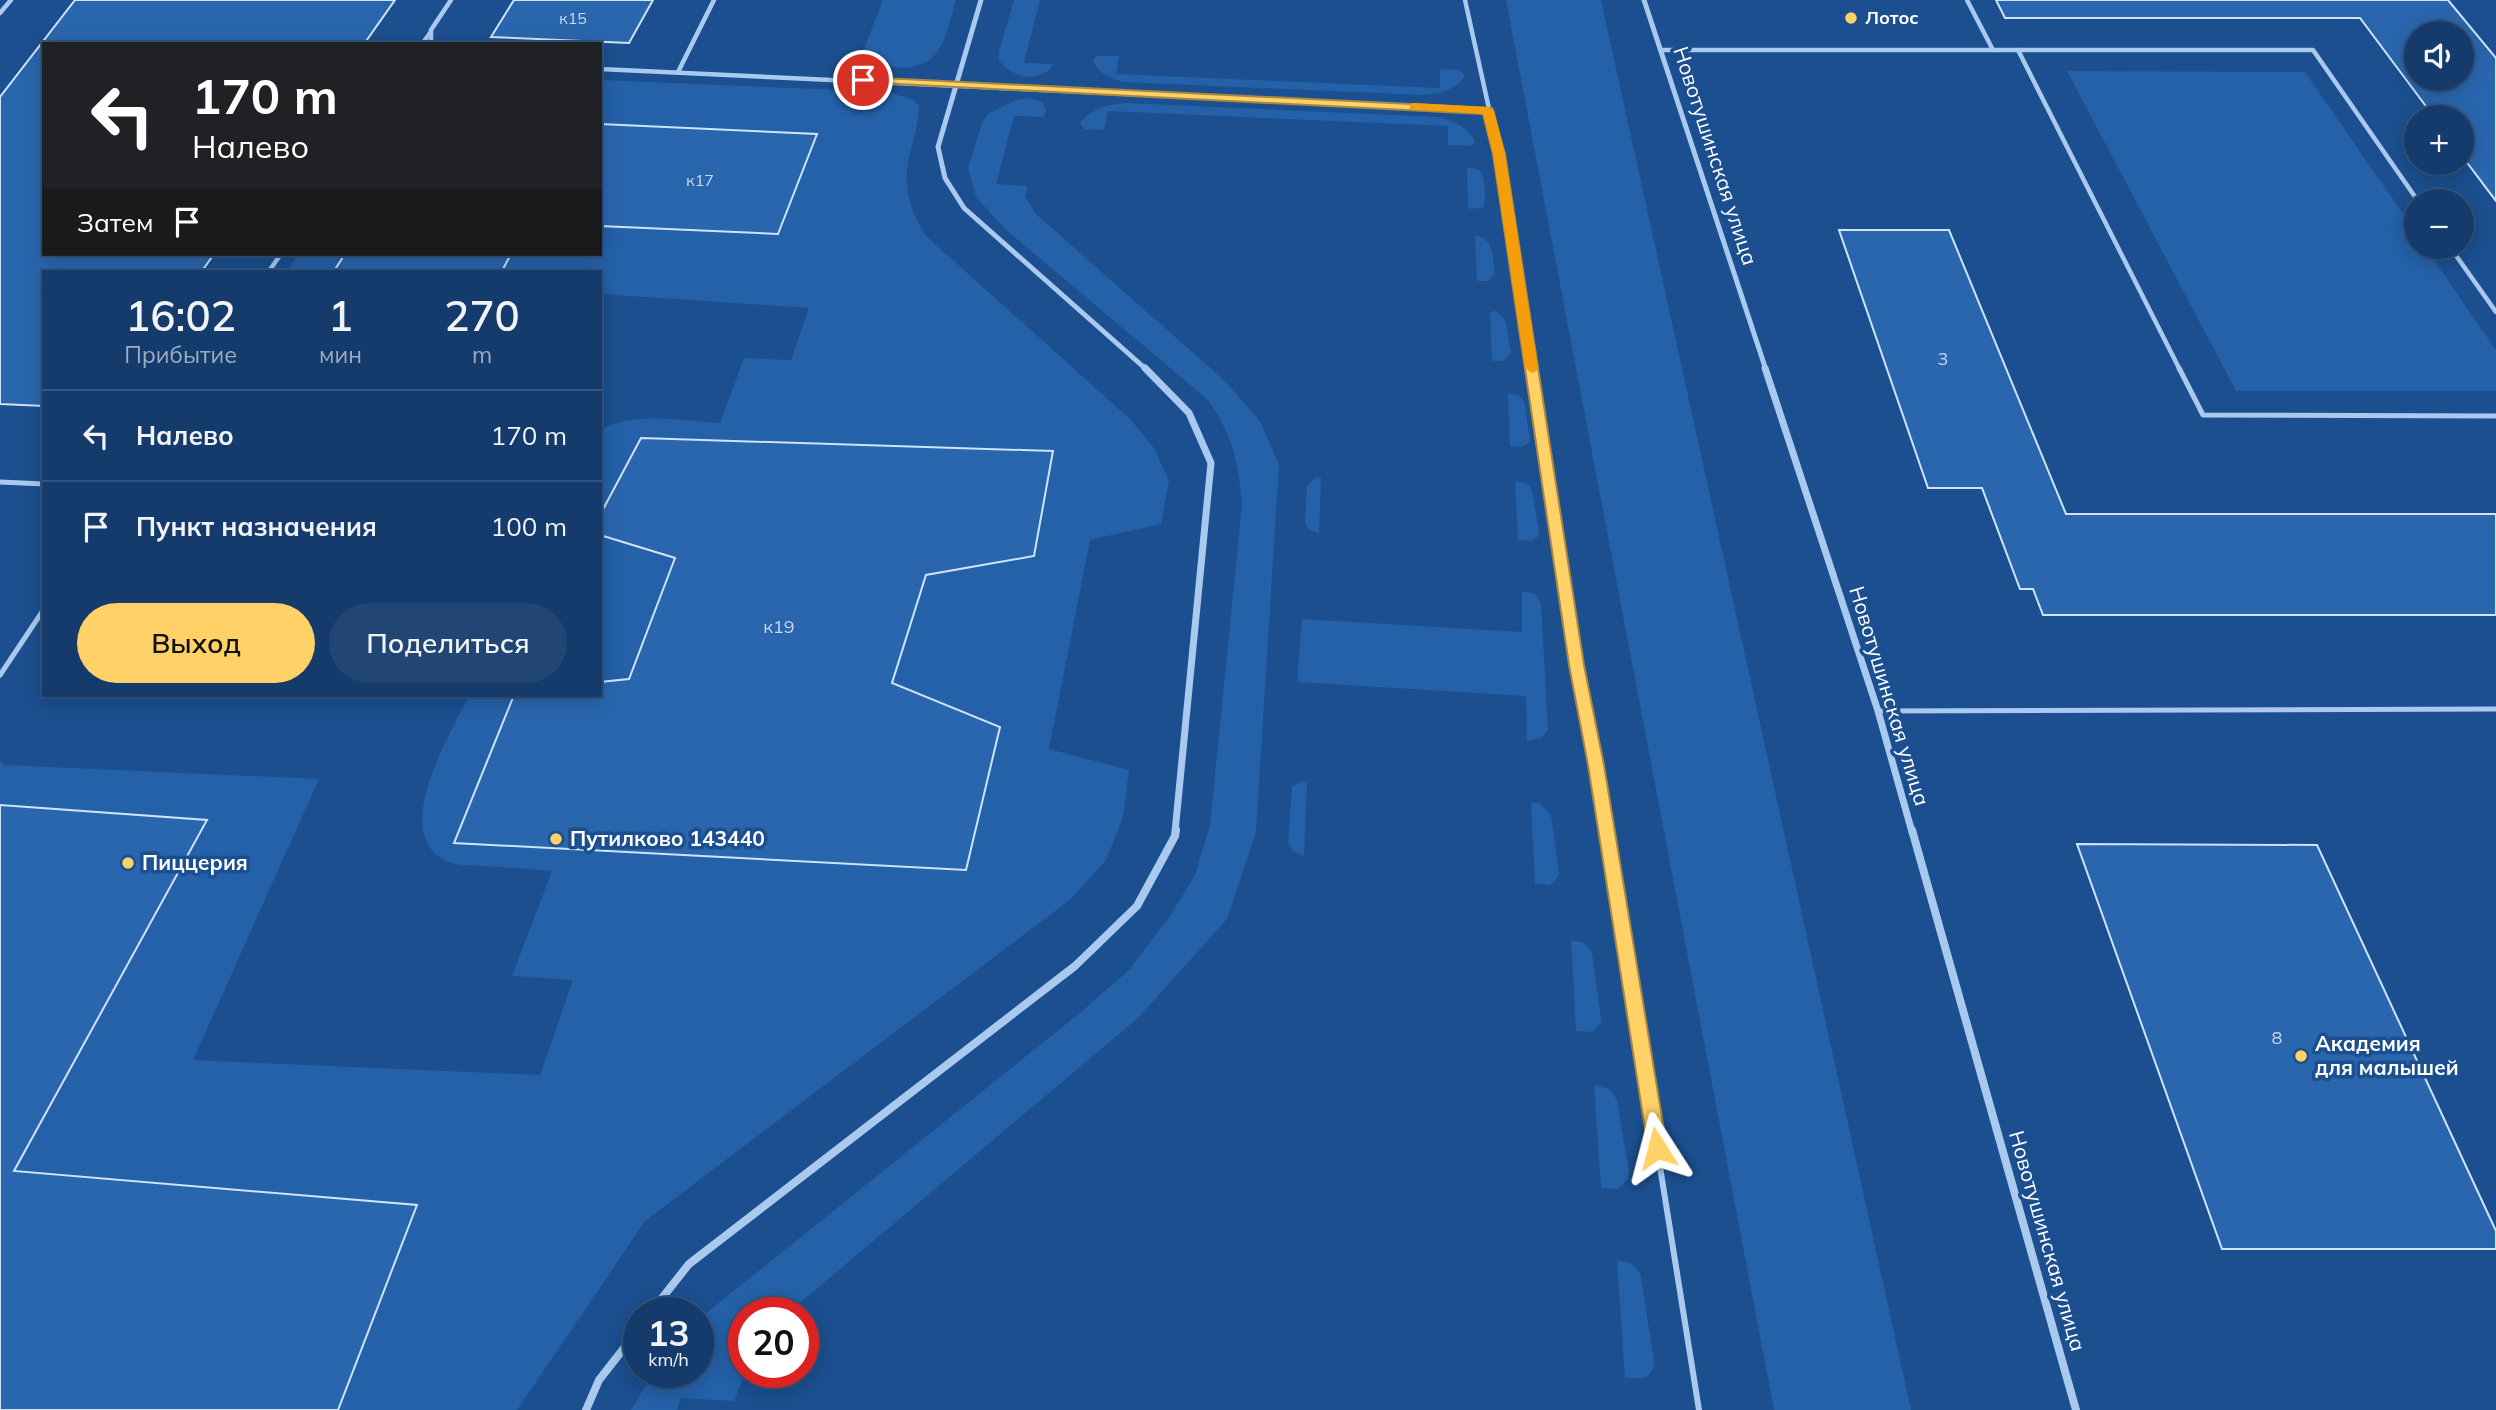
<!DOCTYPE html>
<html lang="ru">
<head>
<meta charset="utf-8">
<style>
	body { margin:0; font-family:Mulish,sans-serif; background:#214673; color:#f1f3f6; height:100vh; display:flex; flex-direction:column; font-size:26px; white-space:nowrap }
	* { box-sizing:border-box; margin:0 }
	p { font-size:23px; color:#9dadc1 }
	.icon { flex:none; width:38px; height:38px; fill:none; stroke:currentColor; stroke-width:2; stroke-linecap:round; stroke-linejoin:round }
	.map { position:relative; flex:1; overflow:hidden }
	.sheet { position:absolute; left:42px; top:270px; width:560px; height:427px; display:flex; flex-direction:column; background:#143b6b; border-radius:0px; box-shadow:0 4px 18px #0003,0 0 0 2px #33557e }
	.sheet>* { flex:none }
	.top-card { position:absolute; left:42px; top:42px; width:560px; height:214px; border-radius:0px; box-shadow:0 4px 18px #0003,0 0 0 2px #33557e; background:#202124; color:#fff; overflow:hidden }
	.tools { position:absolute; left:2404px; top:21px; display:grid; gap:14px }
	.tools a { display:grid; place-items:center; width:70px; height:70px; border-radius:50%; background:#143b6b; box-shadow:0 4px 18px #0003,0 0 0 2px #33557e; font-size:35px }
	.speed { position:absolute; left:623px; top:1297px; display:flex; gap:14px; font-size:35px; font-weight:700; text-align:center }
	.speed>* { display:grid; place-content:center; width:91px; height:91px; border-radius:50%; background:#143b6b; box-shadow:0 4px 18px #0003,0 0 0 2px #33557e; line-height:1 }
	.speed small { font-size:18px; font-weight:400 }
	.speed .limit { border:10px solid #d22; background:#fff; color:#111 }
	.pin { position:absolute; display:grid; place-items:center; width:60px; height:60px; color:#fff; margin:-30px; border:4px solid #fff; border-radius:50%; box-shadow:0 2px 7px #0007 }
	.me { position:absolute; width:77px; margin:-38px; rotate:351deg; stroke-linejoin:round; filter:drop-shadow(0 0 5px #0008) }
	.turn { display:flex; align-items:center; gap:24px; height:147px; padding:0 35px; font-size:32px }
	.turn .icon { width:91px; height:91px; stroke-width:2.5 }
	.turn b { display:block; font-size:49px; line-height:60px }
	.then { display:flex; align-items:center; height:66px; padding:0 35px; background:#0003; gap:14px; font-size:26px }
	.eta { display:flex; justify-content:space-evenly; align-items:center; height:119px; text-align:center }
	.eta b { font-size:42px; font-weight:600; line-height:49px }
	.cta { display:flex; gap:14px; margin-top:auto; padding:14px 35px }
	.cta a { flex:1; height:80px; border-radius:42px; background:#ffd166; color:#111; font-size:28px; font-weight:600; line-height:80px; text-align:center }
	.cta a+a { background:#214673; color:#f1f3f6 }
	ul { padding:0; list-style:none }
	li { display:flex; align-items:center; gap:21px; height:91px; padding:0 35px; border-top:2px solid #33557e }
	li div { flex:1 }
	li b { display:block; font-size:26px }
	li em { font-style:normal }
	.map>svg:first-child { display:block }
	.green { fill:#2461a8 }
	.building { fill:#2a66ad; stroke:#cfe3fa; stroke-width:2; fill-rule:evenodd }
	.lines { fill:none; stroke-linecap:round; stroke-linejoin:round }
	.service-far2 { stroke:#a9c9ee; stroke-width:4.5 }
	.service-far1 { stroke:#a9c9ee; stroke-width:5 }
	.service { stroke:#a9c9ee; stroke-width:6 }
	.minor-far2 { stroke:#a9c9ee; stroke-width:5 }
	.minor-far1 { stroke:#a9c9ee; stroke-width:7 }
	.minor { stroke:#a9c9ee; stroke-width:8 }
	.route { fill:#ffd166; stroke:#a68842; stroke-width:2 }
	.slow { fill:#f59e0b }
	.poi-dot { fill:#ffd166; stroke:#1b4f8f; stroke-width:2.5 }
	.labels { text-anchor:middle; stroke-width:7; stroke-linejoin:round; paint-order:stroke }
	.far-number-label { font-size:16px; fill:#cad9ea }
	.far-poi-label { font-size:18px; font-weight:bold; fill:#fff; stroke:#1b4f8f; text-anchor:start }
	.number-label { font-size:18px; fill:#cad9ea }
	.street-label { font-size:21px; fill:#fff; stroke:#1b4f8f }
	.poi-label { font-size:21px; font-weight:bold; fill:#fff; stroke:#1b4f8f; text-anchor:start }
</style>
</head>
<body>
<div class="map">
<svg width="2496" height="1410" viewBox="0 0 2496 1410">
	<rect width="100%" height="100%" fill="#1b4f8f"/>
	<g class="green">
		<path d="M883,0H956C951,16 947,39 937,52C922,74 885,70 866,57L864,49Z"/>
		<path d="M1014,0H1040L1024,63L1053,64L1051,69C1032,82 1013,78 999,60V51Z"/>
		<polygon points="1506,0 1601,0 1911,1410 1774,1410"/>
		<path d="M1097,56H1119L1116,74L1440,88V69L1459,70L1465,76C1455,91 1440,93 1423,95L1123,82C1110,78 1097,73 1093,60Z"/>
		<polygon points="2067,71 2305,72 2417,234 2417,247 2425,247 2496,350 2496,391 2236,391"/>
		<path d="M600,80L889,92L913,100L919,106C919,120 915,132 912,145C902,183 906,203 926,236L1131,420L1154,448L1169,481L1161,524L1090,540L1049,749L1129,770L1123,817L1106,860L1071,899L645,1221L517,1410H0V761L5,765L319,779L193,1060L540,1075L573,980L512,976L552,871C528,869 505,867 482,866C473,865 463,866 455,864C382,843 451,734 469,695H600V430C634,411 682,421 720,423L744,358L791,360L809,308L600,294V271H287L298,254H600Z"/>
		<path d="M1030,98L1043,102L1046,110L1044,117L1014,116L996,184L1027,186L1025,197L1037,215L1225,381L1260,421L1279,464L1256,832L1227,919L1138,1018L789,1312H744V1372H746L734,1401L681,1398L677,1410H631L654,1372H698V1320L705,1314L1075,1017L1128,971L1168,919L1195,875L1210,825L1242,504C1238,461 1233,435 1207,399L1005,229L976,197L968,168L982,123L988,114L1016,100Z"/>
		<path d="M1127,103L1439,117C1453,121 1468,127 1475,141L1472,146L1448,145V126L1108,111L1104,130L1084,129L1080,123C1092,108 1108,104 1127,103Z"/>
		<path d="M1467,168C1472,168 1476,168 1480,171C1486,178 1486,202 1483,208L1468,209Z"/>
		<path d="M1475,236C1495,237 1492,259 1495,274L1488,281H1477Z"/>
		<polygon points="1496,311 1505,319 1511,353 1503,361 1492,361 1490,312"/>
		<polygon points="1508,393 1519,395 1524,401 1530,439 1530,442 1522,447 1510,446"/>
		<polygon points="1317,477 1321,478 1319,533 1310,530 1305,524 1307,486"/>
		<polygon points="1515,481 1528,484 1532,490 1539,532 1539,536 1531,541 1518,540"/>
		<polygon points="1522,591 1535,594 1541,603 1548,730 1541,738 1527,741 1526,696 1297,682 1302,619 1522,632"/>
		<polygon points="1302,781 1307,782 1304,856 1293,851 1288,843 1292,787"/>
		<polygon points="1539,803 1551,815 1559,872 1558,877 1550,885 1535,884 1531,803"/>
		<polygon points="1571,940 1585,943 1592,953 1601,1018 1601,1023 1592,1032 1576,1031"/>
		<polygon points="1594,1085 1610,1089 1617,1100 1629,1172 1628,1179 1618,1189 1601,1188"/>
		<path d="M1617,1261C1629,1261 1638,1265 1641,1278L1654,1360C1654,1380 1641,1379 1625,1378Z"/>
	</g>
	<g class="building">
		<polygon points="75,0 395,0 364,44 44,44 44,254 214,254 202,271 44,271 44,406 0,404 0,97"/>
		<polygon points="514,0 653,0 629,43 491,37"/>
		<path d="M1996,0H2448L2496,58V201L2462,156V117H2434L2360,18H2005ZM2417,33H2462V79H2417Z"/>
		<polygon points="600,124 817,134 778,234 600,226"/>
		<polygon points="1839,230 1949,230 2066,514 2496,514 2496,615 2043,615 2033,589 2020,589 1982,488 1928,488"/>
		<polygon points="345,254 511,254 502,271 334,271"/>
		<polygon points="641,438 1053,451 1034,556 926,575 892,683 1000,727 966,870 454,843 514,695 600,695 600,682 629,679 675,558 600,535 600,515"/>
		<polygon points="0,805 207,820 14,1171 417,1205 338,1410 0,1410"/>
		<polygon points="2077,844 2317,845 2496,1231 2496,1249 2222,1249"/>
	</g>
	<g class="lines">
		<g class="service-far2">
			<polyline points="1465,0 1499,154 1532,370"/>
			<polyline points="1967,0 1993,50"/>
			<polyline points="0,13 11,0"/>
			<polyline points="422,44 430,33"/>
			<polyline points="431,44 431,30 451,0"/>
			<polyline points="1663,50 2313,50 2418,201"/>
			<polyline points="2018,50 2180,370"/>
			<polyline points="600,69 1488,111"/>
			<polyline points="678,72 714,0"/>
			<polyline points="2450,247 2496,312"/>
			<polyline points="269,271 281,254"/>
		</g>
		<g class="service-far1">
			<polyline points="1532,368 1577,665 1607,832"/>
			<polyline points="2179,368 2203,415 2496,416"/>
			<polyline points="0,482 44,484"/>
			<polyline points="0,675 44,609"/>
			<polyline points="1878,711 2496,709"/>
		</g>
		<polyline class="service" points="1606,830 1699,1410"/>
		<g class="minor-far2">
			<polyline points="981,0 938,147 945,178 964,208 1147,370"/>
			<polyline points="1644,0 1766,370"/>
		</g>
		<g class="minor-far1">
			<polyline points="1145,368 1189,413 1211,463 1175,832"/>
			<polyline points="1765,368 1878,711 1912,832"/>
		</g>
		<g class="minor">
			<polyline points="1912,830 2076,1410"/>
			<polyline points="651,1312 689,1264 1075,966 1137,906 1175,836 1176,830"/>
			<polyline points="586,1410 599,1380 639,1329"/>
		</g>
	</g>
	<polygon class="route" points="863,77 1492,108 1505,154 1584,665 1604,765 1667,1148 1664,1155 1657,1157 1650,1155 1648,1148 1588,765 1569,665 1493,154 1483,114 859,82 858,80"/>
	<polygon class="slow" points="1414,103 1488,107 1494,110 1505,154 1538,368 1536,371 1532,373 1525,368 1493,154 1483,114 1410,109 1410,104"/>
	<g class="poi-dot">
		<circle cx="1851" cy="18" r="7"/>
		<circle cx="556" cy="839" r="7"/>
		<circle cx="128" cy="863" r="7"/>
		<circle cx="2301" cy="1056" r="7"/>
	</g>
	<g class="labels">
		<g class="far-number-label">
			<text x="573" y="24">к15</text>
			<text x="700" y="186">к17</text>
		</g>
		<g class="far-poi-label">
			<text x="1865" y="24">Лотос</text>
		</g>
		<g class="number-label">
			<text x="1943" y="365">3</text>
			<text x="779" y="633">к19</text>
			<text x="2277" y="1044">8</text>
		</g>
		<g class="street-label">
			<text transform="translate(1715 156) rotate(72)" y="7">Новотушинская улица</text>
			<text transform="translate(1889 696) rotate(73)" y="7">Новотушинская улица</text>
			<text transform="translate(2047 1241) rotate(74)" y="7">Новотушинская улица</text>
		</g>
		<g class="poi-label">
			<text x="570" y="846">Путилково 143440</text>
			<text x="142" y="870">Пиццерия</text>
			<text x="2315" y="1051">Академия<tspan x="2315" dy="24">для малышей</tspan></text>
		</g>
	</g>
</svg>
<div class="tools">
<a><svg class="icon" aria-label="sound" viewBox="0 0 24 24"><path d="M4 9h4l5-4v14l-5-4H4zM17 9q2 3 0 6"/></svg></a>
<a>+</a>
<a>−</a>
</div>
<div class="speed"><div>13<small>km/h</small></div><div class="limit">20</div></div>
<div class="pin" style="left:863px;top:80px;background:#d93025"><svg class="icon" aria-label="arrive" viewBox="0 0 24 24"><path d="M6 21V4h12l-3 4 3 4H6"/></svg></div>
<svg class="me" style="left:1657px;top:1148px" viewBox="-20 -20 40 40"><path d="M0-17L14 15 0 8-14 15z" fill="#ffd166" stroke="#fff" stroke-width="4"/></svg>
<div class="top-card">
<div class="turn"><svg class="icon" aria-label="left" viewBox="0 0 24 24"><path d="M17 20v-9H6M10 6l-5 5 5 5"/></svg><div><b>170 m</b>Налево</div></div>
<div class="then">Затем<svg class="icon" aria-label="arrive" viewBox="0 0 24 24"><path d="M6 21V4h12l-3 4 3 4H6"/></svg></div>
</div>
<section class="sheet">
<div class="eta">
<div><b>16:02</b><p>Прибытие</p></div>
<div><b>1</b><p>мин</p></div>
<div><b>270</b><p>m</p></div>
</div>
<ul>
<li><svg class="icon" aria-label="left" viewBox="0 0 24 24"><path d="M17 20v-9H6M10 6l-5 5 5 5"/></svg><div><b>Налево</b></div><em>170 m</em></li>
<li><svg class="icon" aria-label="arrive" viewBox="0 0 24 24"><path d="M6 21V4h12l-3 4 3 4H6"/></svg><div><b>Пункт назначения</b></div><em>100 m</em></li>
</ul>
<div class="cta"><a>Выход</a><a>Поделиться</a></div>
</section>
</div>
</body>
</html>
